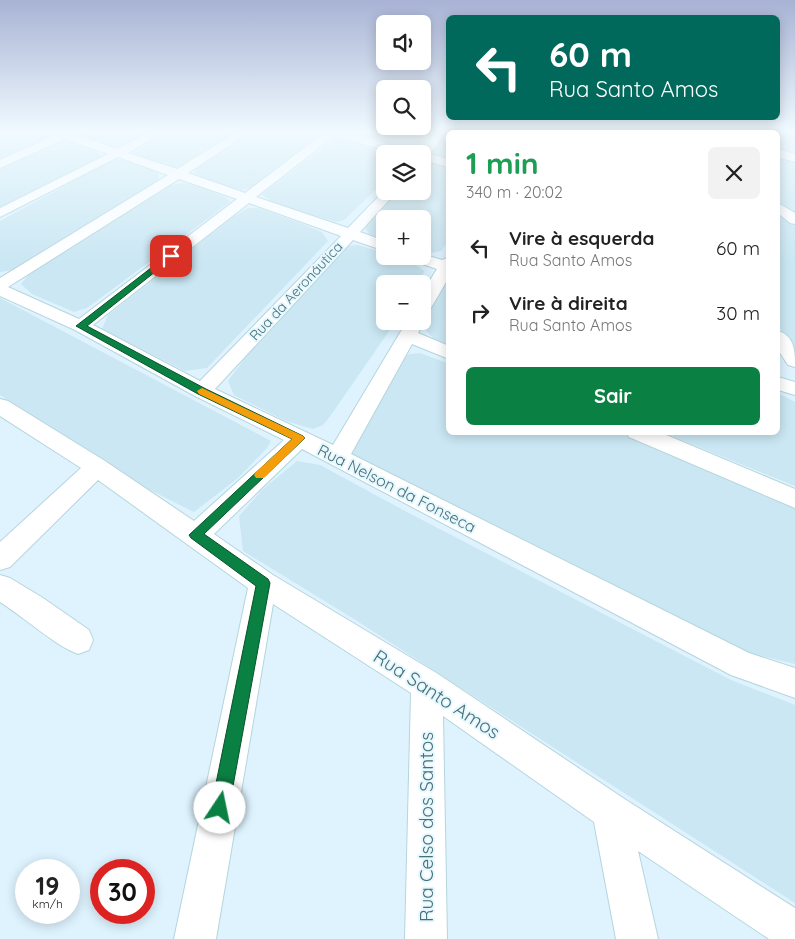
<!DOCTYPE html>
<html lang="pt">
<head>
<meta charset="utf-8">
<style>
	body { margin:0; font-family:Quicksand,sans-serif; background:#f2f2f2; color:#222; height:100vh; display:flex; flex-direction:column; font-size:19px; white-space:nowrap }
	* { box-sizing:border-box; margin:0 }
	p { font-size:16px; color:#767676 }
	.icon { flex:none; width:28px; height:28px; fill:none; stroke:currentColor; stroke-width:2; stroke-linecap:round; stroke-linejoin:round }
	.map { position:relative; flex:1; overflow:hidden }
	.side { position:absolute; left:446px; top:130px; width:334px; height:305px; display:flex; flex-direction:column; background:#fff; border-radius:8px; box-shadow:0 2px 12px #0003 }
	.side>* { flex:none }
	.guide { position:absolute; left:446px; top:15px; width:334px; height:105px; border-radius:8px; box-shadow:0 2px 12px #0003; background:#00695c; color:#fff; overflow:hidden }
	.tools { position:absolute; left:376px; top:15px; display:grid; gap:10px }
	.tools a { display:grid; place-items:center; width:55px; height:55px; border-radius:8px; background:#fff; box-shadow:0 2px 12px #0003; font-size:25px }
	.speed { position:absolute; left:15px; top:859px; display:flex; gap:10px; font-size:25px; font-weight:700; text-align:center }
	.speed>* { display:grid; place-content:center; width:65px; height:65px; border-radius:50%; background:#fff; box-shadow:0 2px 12px #0003; line-height:1 }
	.speed small { font-size:12px; font-weight:400 }
	.speed .limit { border:8px solid #d22; background:#fff; color:#111 }
	.pin { position:absolute; display:grid; place-items:center; width:42px; height:42px; color:#fff; margin:-21px; border-radius:10px; box-shadow:0 2px 8px #0006 }
	.me { position:absolute; width:55px; margin:-28px; rotate:11deg; stroke-linejoin:round; filter:drop-shadow(0 0 4px #0008) }
	.turn { display:flex; align-items:center; gap:18px; height:105px; padding:0 20px; font-size:22px }
	.turn .icon { width:65px; height:65px; stroke-width:2.5 }
	.turn b { display:block; font-size:35px; line-height:42px }
	.round { display:grid; place-items:center; flex:none; width:52px; height:52px; border-radius:8px; background:#f2f2f2 }
	.headline { display:flex; align-items:center; justify-content:space-between; height:85px; padding:0 20px }
	h1 { font-size:30px; font-weight:700; line-height:38px; color:#1e9e55 }
	.cta { display:flex; gap:10px; margin-top:auto; padding:10px 20px }
	.cta a { flex:1; height:58px; border-radius:8px; background:#0b8043; color:#fff; font-size:20px; font-weight:700; line-height:58px; text-align:center }
	ul { padding:0; list-style:none }
	li { display:flex; align-items:center; gap:15px; height:65px; padding:0 20px }
	li div { flex:1 }
	li b { display:block; font-size:19px }
	li em { font-style:normal }
	.map>svg:first-child { display:block }
	.residential { fill:#cae7f3 }
	.lines { fill:none; stroke-linecap:round; stroke-linejoin:round }
	.street-casing { stroke:#b5d5dd; stroke-width:2 }
	.street { fill:#fff; fill-rule:evenodd }
	.route { fill:#0b8043; stroke:#07532c }
	.slow { fill:#f59e0b }
	.labels { text-anchor:middle; stroke-width:4; stroke-linejoin:round; paint-order:stroke }
	.far-street-label { font-size:14px; fill:#457175; stroke:#e6f7ff }
	.street-label { font-size:16px; fill:#457175; stroke:#e6f7ff }
	.near-street-label { font-size:19px; fill:#457175; stroke:#e6f7ff }
</style>
</head>
<body>
<div class="map">
<svg width="795" height="939" viewBox="0 0 795 939">
	<rect width="100%" height="100%" fill="#def3fe"/>
	<g class="residential">
		<polygon points="0,132 43,132 50,135 49,139 15,154 0,158"/>
		<polygon points="81,132 151,132 117,147 110,147 82,137 80,134"/>
		<polygon points="167,132 237,132 186,165 174,167 134,157 132,151"/>
		<polygon points="253,132 316,132 321,135 250,188 241,190 207,181 195,174 196,167"/>
		<polygon points="348,132 432,132 417,148 412,150"/>
		<polygon points="448,132 520,132 449,132 449,160 435,156 432,151"/>
		<polygon points="626,132 795,132 795,349 778,326 778,132"/>
		<polygon points="337,140 346,140 396,154 385,154 385,181 344,220 336,222 273,203 262,194 332,141"/>
		<polygon points="62,142 69,142 95,151 101,155 99,159 0,209 0,169"/>
		<polygon points="123,160 159,173 158,181 12,270 0,272 0,221 111,161"/>
		<polygon points="431,162 449,167 449,240 441,251 427,254 423,252 422,219 385,219 385,240 370,235 364,227 394,191 422,191 423,163"/>
		<polygon points="182,183 201,187 227,198 230,202 87,308 74,312 32,294 21,284 29,274 141,203 171,185"/>
		<polygon points="248,208 259,208 300,223 322,232 328,241 207,368 185,371 102,329 108,315 233,217"/>
		<polygon points="358,245 385,253 385,256 393,256 416,265 424,271 420,284 385,284 385,321 396,321 331,415 323,425 313,429 286,421 234,395 228,381 268,327 347,246"/>
		<polygon points="449,282 449,345 434,339 422,326 428,310 443,285"/>
		<polygon points="0,298 271,441 267,448 238,478 194,512 108,469 0,395"/>
		<polygon points="420,353 449,364 449,432 621,433 795,507 795,664 746,652 349,454 390,367 409,354"/>
		<polygon points="778,393 795,402 795,486 664,433 778,432"/>
		<polygon points="297,461 320,465 405,511 731,680 795,705 795,903 354,619 243,551 239,516 262,490"/>
	</g>
	<g class="lines">
		<defs>
			<g id="street">
				<path d="M52,132H76L75,134L117,149L150,132H164L128,153L177,169L237,132H250L188,173L245,193L325,132H347L418,153L435,132H446L430,154L449,159V167L422,160V154H399L334,136L256,197L348,228L385,190V191H397L360,232L385,241V251L353,240L215,389L333,445L407,321H422V317L425,321L418,333L449,346V359L412,344L351,454L749,653L795,668V698L731,675L302,449L214,534L273,575L438,674L623,798L795,908V939H769L638,851L658,939H616L594,822L443,716L447,939H405L411,693L273,604L216,939H174L248,588L98,480L10,567L0,570V542L81,468L0,416V399L8,401L105,461L194,521L284,440L195,396L75,330L0,296V278L168,175L118,157L0,217V208L108,154L65,139L0,168V160L55,135ZM179,179L237,199L79,319L8,287ZM249,203L341,236L200,381L93,325Z"/>
				<polygon points="778,149 795,154 795,162 778,157"/>
				<polygon points="778,203 795,213 795,224 790,223 778,213"/>
				<polygon points="422,254 442,260 449,257 449,277 428,313 422,314 422,293 437,269 408,259 406,256 422,256"/>
				<path d="M778,331C795,336 795,352 795,367L788,365L778,350Z"/>
				<polygon points="778,377 795,382 795,395 778,390"/>
				<polygon points="626,432 659,432 795,489 795,508 629,437"/>
				<path d="M0,575L10,578L43,598L89,630L93,640L89,650L78,654C54,645 24,617 0,602Z"/>
			</g>
		</defs>
		<use href="#street" class="street-casing"/>
		<use href="#street" class="street"/>
	</g>
	<linearGradient id="sky" x2="0" y2="1"><stop stop-color="#a8b3d5"/><stop offset="0.5" stop-color="#f0faff"/><stop offset="1" stop-color="#f0faff" stop-opacity="0"/></linearGradient>
	<rect width="795" height="264" fill="url(#sky)"/>
	<polygon class="route" points="169,254 175,256 87,326 206,389 303,436 305,438 204,534 268,579 270,583 229,808 226,814 220,817 214,814 211,808 256,586 191,538 189,535 292,439 198,394 76,326"/>
	<polygon class="slow" points="202,388 303,436 305,438 264,478 256,478 254,475 256,472 292,439 199,394 197,391"/>
	<g class="labels">
		<g class="far-street-label">
			<text transform="translate(296 291) rotate(-47)" y="5">Rua da Aeronáutica</text>
		</g>
		<g class="street-label">
			<text transform="translate(397 488) rotate(27)" y="6">Rua Nelson da Fonseca</text>
		</g>
		<g class="near-street-label">
			<text transform="translate(437 694) rotate(33)" y="7">Rua Santo Amos</text>
			<text transform="translate(426 827) rotate(-90)" y="7">Rua Celso dos Santos</text>
		</g>
	</g>
</svg>
<div class="tools">
<a><svg class="icon" aria-label="sound" viewBox="0 0 24 24"><path d="M4 9h4l5-4v14l-5-4H4zM17 9q2 3 0 6"/></svg></a>
<a><svg class="icon" aria-label="search" viewBox="0 0 24 24"><circle cx="10" cy="10" r="6"/><path d="M15 15l6 6"/></svg></a>
<a><svg class="icon" aria-label="layers" viewBox="0 0 24 24"><path d="M12 4l9 5-9 5-9-5zM3 14l9 5 9-5"/></svg></a>
<a>+</a>
<a>−</a>
</div>
<div class="speed"><div>19<small>km/h</small></div><div class="limit">30</div></div>
<div class="pin" style="left:171px;top:256px;background:#d93025"><svg class="icon" aria-label="arrive" viewBox="0 0 24 24"><path d="M6 21V4h12l-3 4 3 4H6"/></svg></div>
<svg class="me" style="left:220px;top:808px" viewBox="-20 -20 40 40"><circle r="19" fill="#fff"/><path d="M0-13L10 11 0 6-10 11z" fill="#0b8043"/></svg>
<div class="guide">
<div class="turn"><svg class="icon" aria-label="left" viewBox="0 0 24 24"><path d="M17 20v-9H6M10 6l-5 5 5 5"/></svg><div><b>60 m</b>Rua Santo Amos</div></div>
</div>
<section class="side">
<div class="headline"><div><h1>1 min</h1><p>340 m · 20:02</p></div><a class="round"><svg class="icon" aria-label="close" viewBox="0 0 24 24"><path d="M6 6l12 12M18 6L6 18"/></svg></a></div>
<ul>
<li><svg class="icon" aria-label="left" viewBox="0 0 24 24"><path d="M17 20v-9H6M10 6l-5 5 5 5"/></svg><div><b>Vire à esquerda</b><p>Rua Santo Amos</p></div><em>60 m</em></li>
<li><svg class="icon" aria-label="right" viewBox="0 0 24 24"><path d="M7 20v-9h11M14 6l5 5-5 5"/></svg><div><b>Vire à direita</b><p>Rua Santo Amos</p></div><em>30 m</em></li>
</ul>
<div class="cta"><a>Sair</a></div>
</section>
</div>
</body>
</html>
